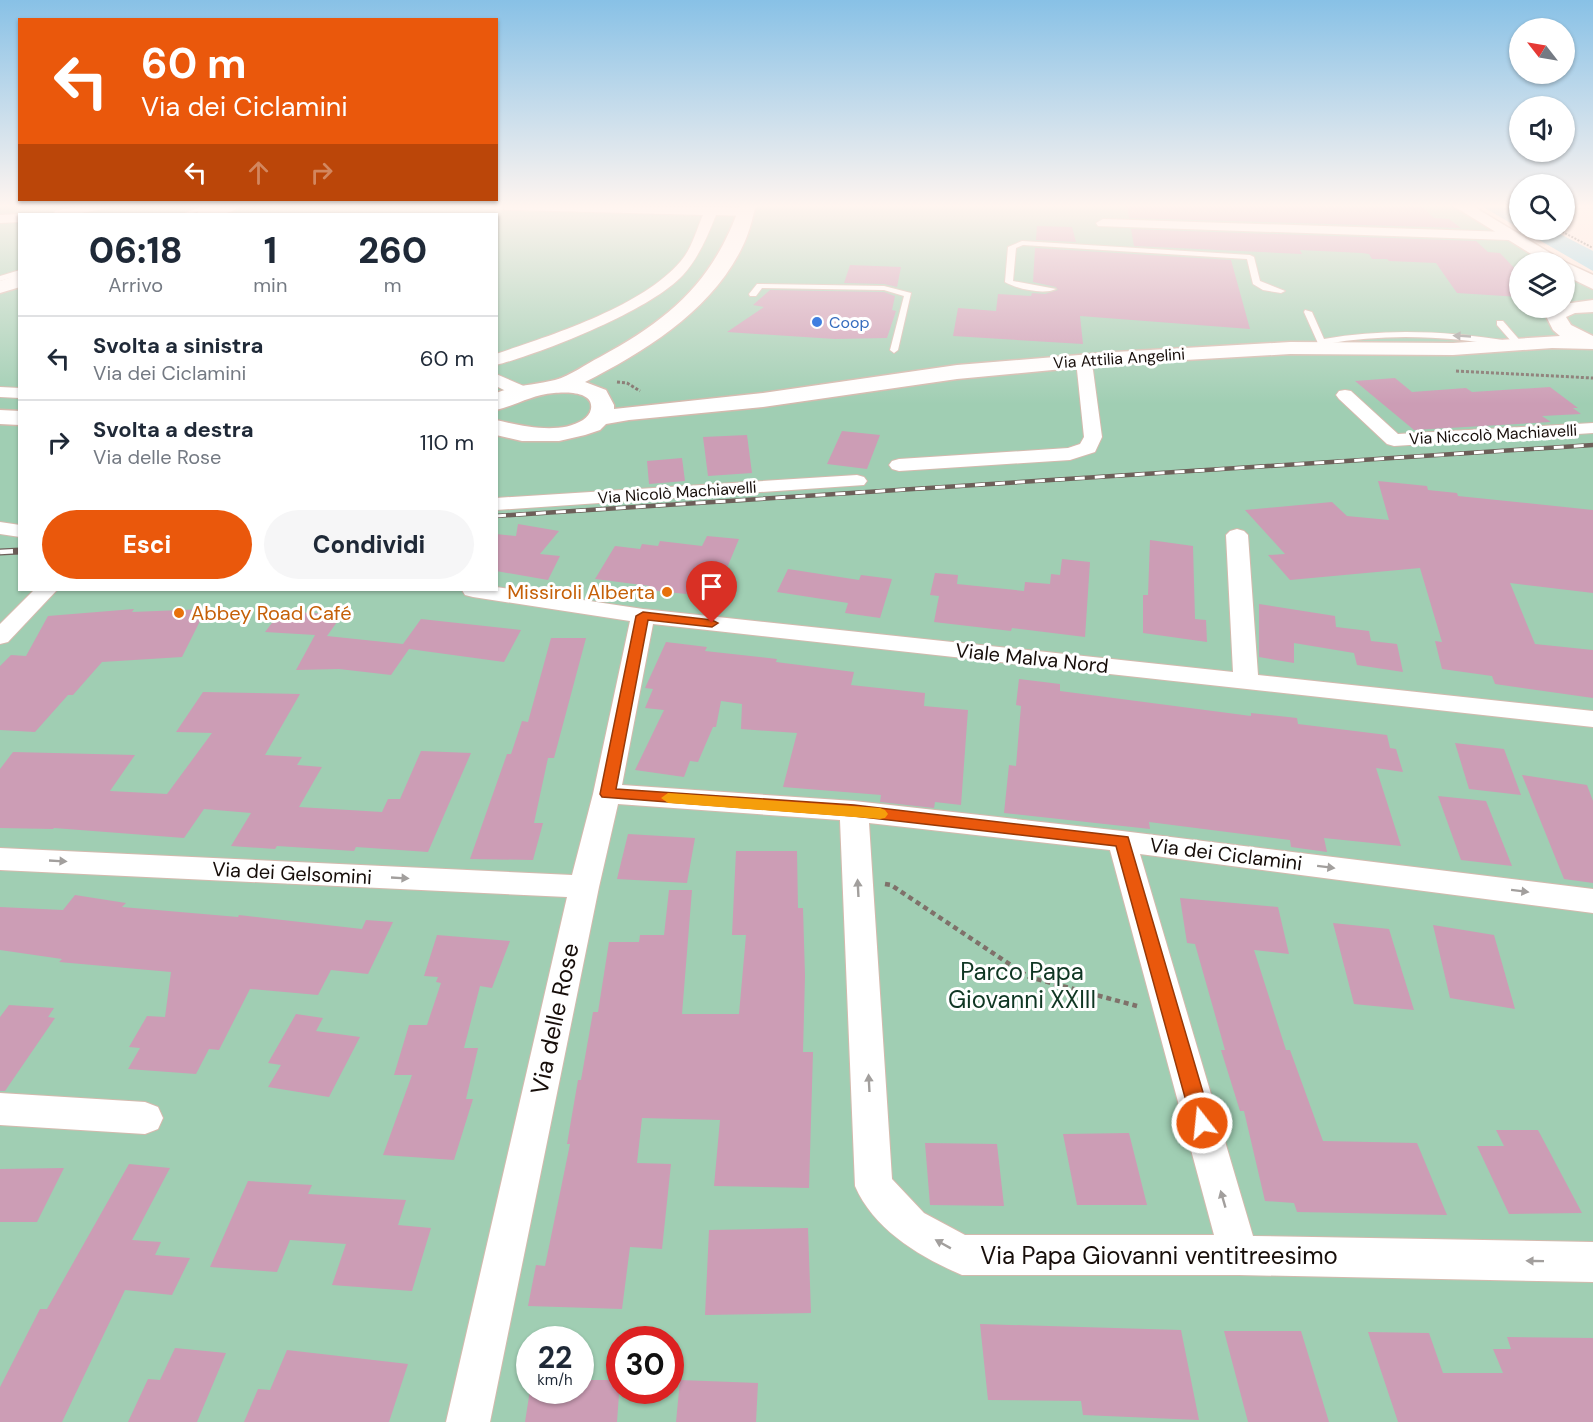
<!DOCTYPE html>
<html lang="it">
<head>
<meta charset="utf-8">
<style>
	body { margin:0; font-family:"DM Sans",sans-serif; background:#f6f6f7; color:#1f2937; height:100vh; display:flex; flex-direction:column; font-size:22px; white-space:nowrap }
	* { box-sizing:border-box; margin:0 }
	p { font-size:20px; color:#747a83 }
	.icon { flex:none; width:33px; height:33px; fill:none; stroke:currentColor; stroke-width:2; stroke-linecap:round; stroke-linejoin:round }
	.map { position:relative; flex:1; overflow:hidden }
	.panel { position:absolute; left:18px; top:213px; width:480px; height:378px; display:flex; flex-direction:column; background:#fff; border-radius:0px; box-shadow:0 2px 4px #0004 }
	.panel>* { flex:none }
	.guide { position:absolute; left:18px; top:18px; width:480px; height:183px; border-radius:0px; box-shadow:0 2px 4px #0004; background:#ea580c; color:#fff; overflow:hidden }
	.needle { width:39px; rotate:301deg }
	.fabs { position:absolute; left:1509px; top:18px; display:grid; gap:12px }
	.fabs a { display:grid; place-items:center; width:66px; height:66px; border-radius:50%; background:#fff; box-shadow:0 2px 4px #0004; font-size:30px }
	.speed { position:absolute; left:516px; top:1326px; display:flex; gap:12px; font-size:30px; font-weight:700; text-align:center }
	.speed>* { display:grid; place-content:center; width:78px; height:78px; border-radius:50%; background:#fff; box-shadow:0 2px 4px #0004; line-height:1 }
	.speed small { font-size:15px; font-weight:400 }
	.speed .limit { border:9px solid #d22; background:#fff; color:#111 }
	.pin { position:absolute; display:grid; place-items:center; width:51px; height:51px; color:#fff; margin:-62px -26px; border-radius:50% 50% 50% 0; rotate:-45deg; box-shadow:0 0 6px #0007 }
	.pin .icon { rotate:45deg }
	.me { position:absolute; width:66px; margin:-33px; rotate:344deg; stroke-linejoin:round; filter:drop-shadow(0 0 4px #0008) }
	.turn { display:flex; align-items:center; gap:21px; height:126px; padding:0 24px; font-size:27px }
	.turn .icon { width:78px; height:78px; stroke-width:2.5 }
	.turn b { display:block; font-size:42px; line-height:51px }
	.lanes { display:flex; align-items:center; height:57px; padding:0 24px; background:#0003; justify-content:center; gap:30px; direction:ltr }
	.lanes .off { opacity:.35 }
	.eta { display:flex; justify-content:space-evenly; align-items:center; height:102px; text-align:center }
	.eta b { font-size:36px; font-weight:800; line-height:42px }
	.cta { display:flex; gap:12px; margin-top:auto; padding:12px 24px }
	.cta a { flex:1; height:69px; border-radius:36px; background:#ea580c; color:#fff; font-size:24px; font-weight:800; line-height:69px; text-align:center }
	.cta a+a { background:#f6f6f7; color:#1f2937 }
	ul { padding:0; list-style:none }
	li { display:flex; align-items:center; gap:18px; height:84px; padding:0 24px; border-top:2px solid #e0e1e3 }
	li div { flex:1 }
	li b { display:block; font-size:22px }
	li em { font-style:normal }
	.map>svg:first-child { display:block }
	.green { fill:#a0ceb3; fill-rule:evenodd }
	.water { fill:#99d4e4 }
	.building { fill:#cc9db5 }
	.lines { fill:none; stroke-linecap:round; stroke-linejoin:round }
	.lane-casing { stroke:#d4baae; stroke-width:2 }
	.street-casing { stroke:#d4baae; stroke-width:2 }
	.secondary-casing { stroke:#d4baae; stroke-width:3 }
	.path-far2 { stroke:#7f716a; stroke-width:2; stroke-dasharray:2 1.5; stroke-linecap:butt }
	.path-far1 { stroke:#7f716a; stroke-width:3; stroke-dasharray:3 2; stroke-linecap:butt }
	.path { stroke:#7f716a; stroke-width:4.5; stroke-dasharray:5 4; stroke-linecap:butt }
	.lane { fill:#fff; fill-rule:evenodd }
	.street { fill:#fff; fill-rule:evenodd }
	.secondary { fill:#fff; fill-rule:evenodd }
	.rail-far1-casing { stroke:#6d5f59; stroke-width:4.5 }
	.rail-casing { stroke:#6d5f59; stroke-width:7 }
	.rail-far1 { stroke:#fff; stroke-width:3; stroke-dasharray:10; stroke-linecap:butt }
	.rail { stroke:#fff; stroke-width:4.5; stroke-dasharray:13; stroke-linecap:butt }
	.oneway { fill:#a29f9d }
	.route { fill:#ea580c; stroke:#983908; stroke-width:1.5 }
	.slow { fill:#f59e0b }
	.shop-dot { fill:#3f7fe0; stroke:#fff; stroke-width:2 }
	.food-dot { fill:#e8710a; stroke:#fff; stroke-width:2 }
	.labels { text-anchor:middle; stroke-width:6; stroke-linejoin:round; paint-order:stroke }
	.far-shop-label { font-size:16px; fill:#366cbe; stroke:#fff; text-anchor:start }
	.far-street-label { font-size:16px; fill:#170e0a; stroke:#fff }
	.food-label { font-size:20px; fill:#c56008; stroke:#fff; text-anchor:end }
	.street-label { font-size:20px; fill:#170e0a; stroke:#fff }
	.near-park-label { font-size:24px; fill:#0f3623; stroke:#fff }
	.near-street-label { font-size:24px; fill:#170e0a; stroke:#fff }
</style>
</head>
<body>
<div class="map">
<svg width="1593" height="1422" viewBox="0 0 1593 1422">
	<rect width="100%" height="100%" fill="#fee8de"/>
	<path class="green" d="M0,205H1457L1551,262H1520V308H1564L1565,271L1593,288V1422H0ZM20,214H496V590H20ZM530,1340H580V1390H530ZM620,1340H670V1390H620Z"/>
	<g class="water">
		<polygon points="1480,205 1512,205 1519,209 1519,228"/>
		<polygon points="1522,230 1552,230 1593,251 1593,271"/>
	</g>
	<g class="building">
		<polygon points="1127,205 1423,207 1434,218 1449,219 1461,228 1129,218"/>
		<polygon points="1037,226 1072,227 1076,242 1036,240"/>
		<polygon points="1131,229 1476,241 1488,252 1500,253 1520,274 1520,297 1457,293 1436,263 1389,261 1387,259 1372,259 1369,254 1362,253 1300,250 1302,254 1134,246"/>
		<polygon points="1035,248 1231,260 1250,329 1080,316 1083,344 953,336 958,308 996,311 998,294 1031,296 1032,293 1045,294 1058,290 1056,287 1033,282"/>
		<polygon points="850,265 901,267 897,287 884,284 844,283"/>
		<polygon points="770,290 884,292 895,296 892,310 896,311 887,338 835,339 727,332 764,307 753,305"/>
		<polygon points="1395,378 1412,392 1466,388 1472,392 1550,387 1578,408 1573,408 1581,414 1542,416 1551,422 1414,430 1355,381"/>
		<polygon points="842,431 880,435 867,469 827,464"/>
		<polygon points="747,435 752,473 708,476 703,437"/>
		<polygon points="682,458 685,481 649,484 647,461"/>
		<polygon points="1378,481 1427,486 1428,490 1457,493 1458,496 1593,510 1593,593 1510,583 1535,644 1593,650 1593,698 1495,684 1492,676 1442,669 1435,641 1442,642 1420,568 1290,580 1268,555 1285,554 1245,510 1332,502 1347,516 1389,520"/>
		<polygon points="518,524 559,531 540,554 560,556 548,580 496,571 496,534 516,536"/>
		<polygon points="707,536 739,539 715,597 648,590 650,586 595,579 615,546 640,549 642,544 658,546 660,541 702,546"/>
		<polygon points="1150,540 1193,546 1195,619 1206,620 1207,642 1143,633 1143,595 1148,595"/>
		<polygon points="1062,559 1090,562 1085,637 1012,628 1011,631 934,622 939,596 930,595 935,573 958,575 957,584 1024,591 1025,582 1050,584 1051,574 1060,575"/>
		<polygon points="788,569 859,580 861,575 892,579 880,618 845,613 848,603 777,592"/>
		<polygon points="1259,604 1335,616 1336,627 1369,631 1371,641 1397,644 1403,672 1357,665 1354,653 1294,643 1294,663 1259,657"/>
		<polygon points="134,609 132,612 206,609 182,657 102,662 73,695 68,695 35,732 0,730 0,666 11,655 26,656 48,616"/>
		<polygon points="281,611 342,615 327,636 403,644 421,619 521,630 504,662 409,649 391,675 339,669 296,670 315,635 265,632"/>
		<polygon points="551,638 586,638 554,758 548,758 534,823 543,823 533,860 470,859 507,754 511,754 522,721 528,722"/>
		<polygon points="666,642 707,647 705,651 777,659 776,662 854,672 851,685 925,693 924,706 968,710 961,805 935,802 934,808 880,802 881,795 783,787 797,733 741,729 742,704 721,701 716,727 713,727 698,762 690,761 684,777 635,770 664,710 645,708 653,689 645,688"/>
		<polygon points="1019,679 1060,684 1060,691 1251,716 1251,713 1297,718 1298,724 1387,735 1390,748 1396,749 1403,772 1376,768 1401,846 1324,838 1327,852 1291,847 1290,840 1149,822 1150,829 1004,813 1009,765 1016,766 1021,706 1016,705"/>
		<polygon points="203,692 300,694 265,755 302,757 297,765 322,767 299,807 382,812 388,799 400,799 421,751 471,753 428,852 356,847 354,851 277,846 275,849 231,846 251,813 204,809 184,838 54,828 53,829 0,828 0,769 13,752 135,755 110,791 167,794 212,733 176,732"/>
		<polygon points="1455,743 1504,749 1521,795 1469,789"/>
		<polygon points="1522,775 1587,785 1593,801 1593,883 1564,879"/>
		<polygon points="1438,796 1486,801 1512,866 1461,860"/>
		<polygon points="628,834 695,838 687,883 617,879"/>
		<polygon points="736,851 797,851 798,908 803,908 805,976 803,1052 813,1052 809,1188 714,1186 720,1120 642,1118 637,1163 671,1164 662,1249 630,1247 622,1309 528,1306 536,1265 545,1266 570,1144 567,1144 578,1080 581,1080 593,1012 598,1012 609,942 639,942 640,935 664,935 669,890 692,890 682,1014 739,1014 746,935 732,935"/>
		<polygon points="75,895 126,903 122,907 238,917 239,915 362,929 366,920 393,922 368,974 331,970 318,995 250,989 219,1050 209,1049 196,1074 128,1069 140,1048 129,1047 147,1016 165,1017 171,972 59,962 62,959 0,950 0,907 63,910"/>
		<polygon points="1180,898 1278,907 1289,954 1254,950 1286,1050 1290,1050 1323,1141 1417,1143 1447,1215 1297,1212 1294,1203 1265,1201 1244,1111 1240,1111 1221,1050 1225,1050 1195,944 1187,943"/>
		<polygon points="1333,923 1389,929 1414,1010 1354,1004"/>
		<polygon points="1433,925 1494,935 1515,1009 1450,998"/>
		<polygon points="437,935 510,941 492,988 480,986 464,1048 478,1048 466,1099 473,1099 454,1160 383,1155 412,1075 394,1075 409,1025 427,1025 441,983 436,982 438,977 424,976"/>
		<polygon points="9,1005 54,1008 48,1017 55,1018 5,1091 0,1091 0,1017"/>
		<polygon points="296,1014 323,1018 316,1031 360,1037 329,1097 268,1087 281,1065 268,1063"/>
		<polygon points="1496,1130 1538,1130 1582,1213 1509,1214 1477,1146 1504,1146"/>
		<polygon points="1129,1133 1147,1205 1077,1205 1063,1134"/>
		<polygon points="925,1143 997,1144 1004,1206 930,1205"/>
		<polygon points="129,1164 170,1168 132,1240 161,1242 155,1255 190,1258 172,1295 125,1290 62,1422 0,1422 0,1387 40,1309 47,1309"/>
		<polygon points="64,1168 37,1222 0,1222 0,1169"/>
		<polygon points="248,1181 312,1185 308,1194 406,1200 398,1225 431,1228 412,1291 332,1285 346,1244 290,1240 277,1272 210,1267"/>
		<polygon points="808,1228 811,1313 705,1315 709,1230"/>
		<polygon points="980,1324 1181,1330 1199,1420 1083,1415 1081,1401 988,1400"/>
		<polygon points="1224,1331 1301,1331 1329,1422 1248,1422"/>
		<polygon points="1368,1332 1429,1333 1443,1373 1503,1373 1493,1349 1511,1349 1507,1337 1593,1338 1593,1422 1398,1422"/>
		<polygon points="175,1348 226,1353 197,1422 128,1422 148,1379 160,1380"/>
		<polygon points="287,1350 408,1364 389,1422 244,1422 258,1389 270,1390"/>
		<polygon points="580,1380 620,1380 617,1422 525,1422 530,1390 580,1390"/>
		<polygon points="680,1380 758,1383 756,1422 676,1422"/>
	</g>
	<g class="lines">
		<defs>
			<g id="lane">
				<polygon points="207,205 216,205 190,214 182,214"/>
				<path d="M1022,241L1250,255L1254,257L1260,281L1285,291L1281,293L1263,290L1253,284L1247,259L1023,245L1016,248L1013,281L1056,289C1044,295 1017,289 1005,282L1008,247Z"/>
				<polygon points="20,270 20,275 0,281 0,276"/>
				<polygon points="757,284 884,286 911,293 898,350 894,353 890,350 904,296 884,290 762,288 756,296 750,296 749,294"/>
				<path d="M1305,310L1312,312L1324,339C1386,328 1447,331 1509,341L1513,344L1509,347C1448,336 1388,333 1326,344L1328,348L1324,351L1321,350L1304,312Z"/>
				<polygon points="1497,321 1503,321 1523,344 1523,348 1517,348 1497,325"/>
			</g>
			<g id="street">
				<polygon points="86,205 110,205 108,208 76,214 54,214 55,211"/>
				<path d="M479,205L747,208L753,212L747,216L716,215C707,237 699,257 683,275C651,310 543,353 496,365V354C552,335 648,305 684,257C693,245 697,228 703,215L485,209Z"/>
				<polygon points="20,214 20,222 0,223 0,215"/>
				<polygon points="1103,219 1509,232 1516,236 1509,240 1098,226 1096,223"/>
				<polygon points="1080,356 1086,357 1093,370 1102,437 1095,452 1070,460 899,471 892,469 889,465 892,461 899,459 1068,448 1080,444 1084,437 1077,370 1072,361"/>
				<polygon points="496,374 526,387 529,391 526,395 514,395 496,386"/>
				<polygon points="0,387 20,388 20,398 0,397"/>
				<polygon points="1345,390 1351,391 1398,434 1593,423 1593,433 1394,446 1387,444 1339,399 1336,395 1339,391"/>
				<polygon points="857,475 864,477 867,481 864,485 496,510 496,498"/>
				<polygon points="0,522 20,525 20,537 0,534"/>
				<path d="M1237,529L1244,531L1248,535L1258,675L1593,711V727L653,624L622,785L854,801L1122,831L1593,889V913L1140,854L1253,1236L1593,1242V1282L1239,1275H962C920,1257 874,1230 855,1186L840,820L618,804L599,887L490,1422H446L567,897L0,870V848L572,875L593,794L630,621L473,597L465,595L462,590H496V587L643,609L1233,672L1226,535L1230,531ZM869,823L1110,850L1214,1235H965L924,1213L892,1179Z"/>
				<polygon points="34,590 57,590 8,642 0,644 0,624"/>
				<polygon points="0,1093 145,1102 158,1107 163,1118 158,1129 145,1134 0,1125"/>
			</g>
			<g id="secondary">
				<path d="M217,205H241C231,216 210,215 197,214L199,210Z"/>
				<path d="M740,205H756C753,215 751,226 747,236C720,305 648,350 585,382L606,390L614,405V409L763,393L957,365L1115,352L1290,342L1453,343L1560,336L1553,330L1546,316L1555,308H1564V304L1593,300V312L1575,313L1566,317L1571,325L1593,336V349L1552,348L1453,355L1290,354L1115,364L957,379L763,407L629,420L606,424L600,430L585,435L559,441H522L496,435V420C522,426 559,435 583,420C587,417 590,414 591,409C594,391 565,392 554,393C531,395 517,405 496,410V393C516,385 535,385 555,380C570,376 586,364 600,357C670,319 714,281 740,205Z"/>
				<polygon points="1452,205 1471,205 1565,262 1593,275 1593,289 1564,275 1564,262 1544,262"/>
				<polygon points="20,274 20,287 0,293 0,281"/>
				<polygon points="0,410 20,411 20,425 0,424"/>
			</g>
		</defs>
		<use href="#lane" class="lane-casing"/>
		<use href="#street" class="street-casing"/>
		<use href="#secondary" class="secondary-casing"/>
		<polyline class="path-far2" points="1559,230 1593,248"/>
		<g class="path-far1">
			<polyline points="1456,371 1593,378"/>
			<polyline points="617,382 627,383 640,391"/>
		</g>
		<polyline class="path" points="885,884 891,885 1029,977 1137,1006"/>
		<use href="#lane" class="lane"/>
		<use href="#street" class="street"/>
		<use href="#secondary" class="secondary"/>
		<defs>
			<polyline id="rail-far1" points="496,516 1593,445"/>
			<polyline id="rail" points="0,552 20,551"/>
		</defs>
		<use href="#rail-far1" class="rail-far1-casing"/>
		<use href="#rail" class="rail-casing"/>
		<use href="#rail-far1" class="rail-far1"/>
		<use href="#rail" class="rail"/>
	</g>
	<defs><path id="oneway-solid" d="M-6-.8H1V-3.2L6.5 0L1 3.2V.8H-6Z" transform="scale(1.5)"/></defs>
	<g class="oneway">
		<use href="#oneway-solid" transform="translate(1462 336) rotate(-177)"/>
		<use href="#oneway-solid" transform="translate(58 861) rotate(3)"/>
		<use href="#oneway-solid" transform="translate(1326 867) rotate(7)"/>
		<use href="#oneway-solid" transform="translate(400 878) rotate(3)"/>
		<use href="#oneway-solid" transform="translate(858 888) rotate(-93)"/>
		<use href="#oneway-solid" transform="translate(1520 891) rotate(7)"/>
		<use href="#oneway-solid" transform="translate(869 1083) rotate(-93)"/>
		<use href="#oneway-solid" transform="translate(1223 1199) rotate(-106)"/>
		<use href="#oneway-solid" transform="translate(943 1244) rotate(-151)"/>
		<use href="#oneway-solid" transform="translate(1535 1261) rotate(-179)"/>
	</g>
	<linearGradient id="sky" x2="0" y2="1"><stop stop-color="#88c1e6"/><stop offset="0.51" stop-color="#fff5f0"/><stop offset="1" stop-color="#fff5f0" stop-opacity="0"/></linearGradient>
	<rect width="1593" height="404" fill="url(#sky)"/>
	<polygon class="route" points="643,612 712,620 718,623 712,627 648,620 616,789 854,805 1128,837 1212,1123 1209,1130 1202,1132 1195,1130 1192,1123 1116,846 854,816 602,797 600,794 636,616"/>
	<polygon class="slow" points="668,793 880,808 885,810 888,814 885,818 880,819 668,803 661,798"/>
	<circle class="shop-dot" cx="817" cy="322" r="6"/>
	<g class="food-dot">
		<circle cx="667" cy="592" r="6"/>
		<circle cx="179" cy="613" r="6"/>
	</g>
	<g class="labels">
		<g class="far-shop-label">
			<text x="829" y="328">Coop</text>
		</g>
		<g class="far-street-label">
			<text transform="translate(1119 358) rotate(-4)" y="6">Via Attilia Angelini</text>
			<text transform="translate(1493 434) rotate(-3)" y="6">Via Niccolò Machiavelli</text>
			<text transform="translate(677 492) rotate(-4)" y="6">Via Nicolò Machiavelli</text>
		</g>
		<g class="food-label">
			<text x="655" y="599">Missiroli Alberta</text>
			<text x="191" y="620" text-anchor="start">Abbey Road Café</text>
		</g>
		<g class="street-label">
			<text transform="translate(1032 658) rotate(6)" y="7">Viale Malva Nord</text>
			<text transform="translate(1226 854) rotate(7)" y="7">Via dei Ciclamini</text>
			<text transform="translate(292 873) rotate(3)" y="7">Via dei Gelsomini</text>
		</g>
		<g class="near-park-label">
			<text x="1022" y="980">Parco Papa<tspan x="1022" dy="28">Giovanni XXIII</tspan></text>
		</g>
		<g class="near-street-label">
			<text transform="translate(555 1019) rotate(-78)" y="8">Via delle Rose</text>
			<text x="1159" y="1264">Via Papa Giovanni ventitreesimo</text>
		</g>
	</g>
</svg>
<div class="fabs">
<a><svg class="needle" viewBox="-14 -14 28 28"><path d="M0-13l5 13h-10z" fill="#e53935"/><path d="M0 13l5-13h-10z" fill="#747a83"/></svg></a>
<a><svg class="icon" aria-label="sound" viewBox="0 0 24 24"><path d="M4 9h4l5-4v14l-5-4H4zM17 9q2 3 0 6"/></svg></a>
<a><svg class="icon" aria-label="search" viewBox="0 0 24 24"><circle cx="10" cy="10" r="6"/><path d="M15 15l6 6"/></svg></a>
<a><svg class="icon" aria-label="layers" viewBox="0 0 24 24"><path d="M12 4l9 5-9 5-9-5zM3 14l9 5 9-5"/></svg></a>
</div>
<div class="speed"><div>22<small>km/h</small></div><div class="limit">30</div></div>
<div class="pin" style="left:712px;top:623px;background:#d93025"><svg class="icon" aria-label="arrive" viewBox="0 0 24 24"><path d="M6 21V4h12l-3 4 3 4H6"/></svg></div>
<svg class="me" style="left:1202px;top:1123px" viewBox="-20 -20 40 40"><circle r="17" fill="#ea580c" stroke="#fff" stroke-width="3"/><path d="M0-11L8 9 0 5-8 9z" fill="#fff"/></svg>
<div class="guide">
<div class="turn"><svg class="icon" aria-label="left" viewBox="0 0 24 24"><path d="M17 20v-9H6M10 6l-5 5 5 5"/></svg><div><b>60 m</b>Via dei Ciclamini</div></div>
<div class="lanes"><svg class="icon" aria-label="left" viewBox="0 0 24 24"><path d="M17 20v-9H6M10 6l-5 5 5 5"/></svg><svg class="icon off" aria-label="ahead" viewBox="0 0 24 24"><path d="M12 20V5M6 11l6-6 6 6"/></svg><svg class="icon off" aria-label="right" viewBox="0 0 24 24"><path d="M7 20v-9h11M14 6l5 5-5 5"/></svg></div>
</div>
<section class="panel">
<div class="eta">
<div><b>06:18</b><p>Arrivo</p></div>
<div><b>1</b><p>min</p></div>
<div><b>260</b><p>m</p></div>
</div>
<ul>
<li><svg class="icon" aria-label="left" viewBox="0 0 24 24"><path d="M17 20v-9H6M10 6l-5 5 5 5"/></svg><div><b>Svolta a sinistra</b><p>Via dei Ciclamini</p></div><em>60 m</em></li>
<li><svg class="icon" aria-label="right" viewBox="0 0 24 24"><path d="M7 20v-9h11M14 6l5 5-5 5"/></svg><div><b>Svolta a destra</b><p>Via delle Rose</p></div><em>110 m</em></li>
</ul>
<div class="cta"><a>Esci</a><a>Condividi</a></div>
</section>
</div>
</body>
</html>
